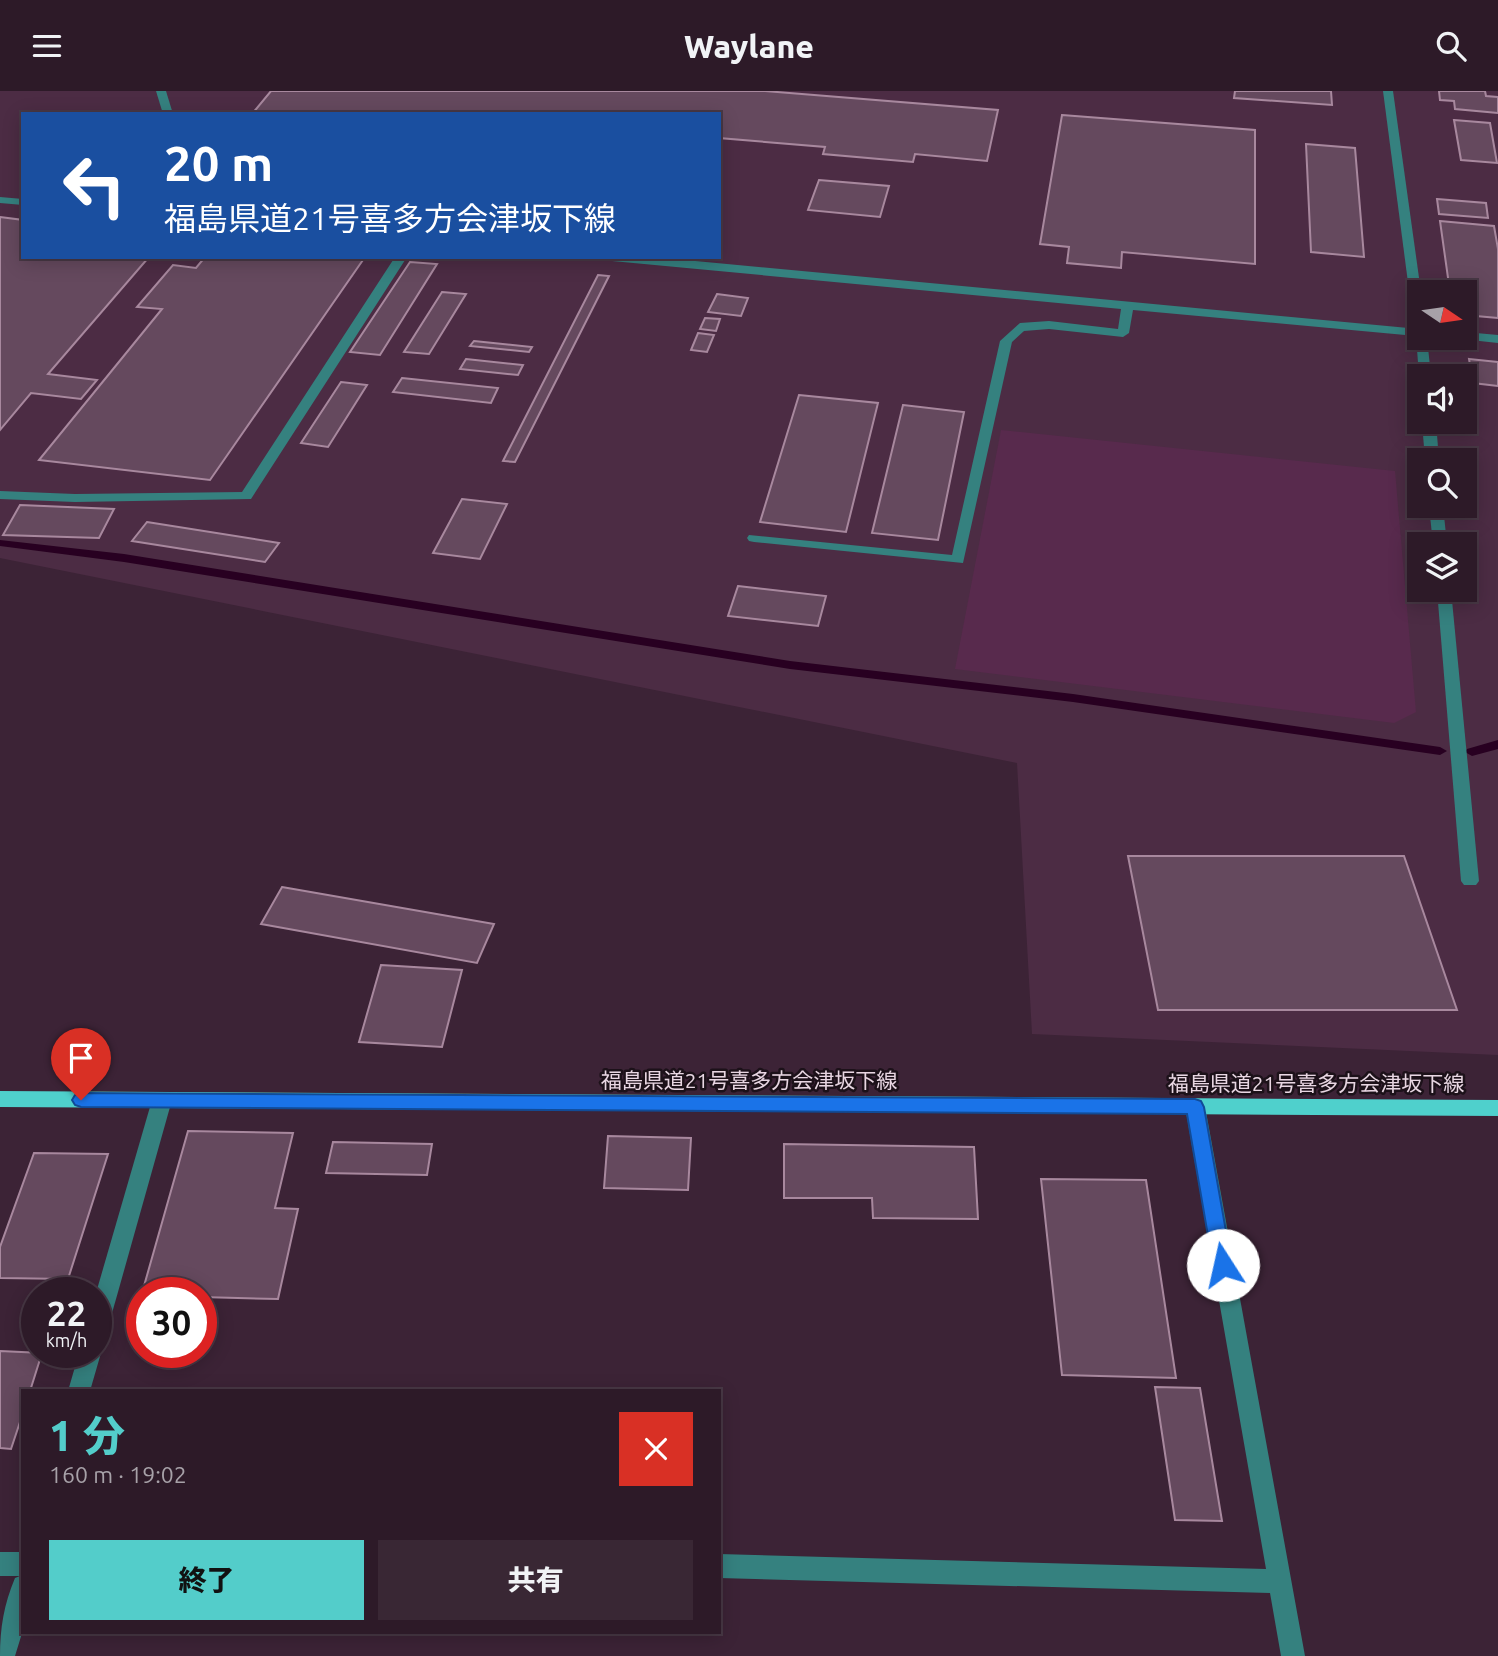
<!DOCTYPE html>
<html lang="ja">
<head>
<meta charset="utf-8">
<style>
	body { margin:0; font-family:Ubuntu,"Noto Sans JP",sans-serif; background:#392734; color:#f1f3f6; height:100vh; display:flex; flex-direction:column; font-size:26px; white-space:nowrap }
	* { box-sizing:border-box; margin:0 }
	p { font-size:23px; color:#a7a1a8 }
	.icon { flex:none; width:38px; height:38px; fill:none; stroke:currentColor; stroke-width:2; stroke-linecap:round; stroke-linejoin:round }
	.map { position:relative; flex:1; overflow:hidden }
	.sheet { position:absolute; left:21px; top:1298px; width:700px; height:245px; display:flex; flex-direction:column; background:#2d1a28; border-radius:0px; box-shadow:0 4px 18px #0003,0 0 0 2px #483845 }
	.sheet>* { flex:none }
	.hud { position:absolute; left:21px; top:21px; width:700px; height:147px; border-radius:0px; box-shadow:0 4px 18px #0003,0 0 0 2px #483845; background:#1a4fa0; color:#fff; overflow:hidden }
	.needle { width:46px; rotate:103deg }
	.tools { position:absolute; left:1407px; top:189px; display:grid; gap:14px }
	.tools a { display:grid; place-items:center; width:70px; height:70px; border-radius:0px; background:#2d1a28; box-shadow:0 4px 18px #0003,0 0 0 2px #483845; font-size:35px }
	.speed { position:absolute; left:21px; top:1186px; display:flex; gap:14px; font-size:35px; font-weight:700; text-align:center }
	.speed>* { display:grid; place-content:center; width:91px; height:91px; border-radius:50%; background:#2d1a28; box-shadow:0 4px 18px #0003,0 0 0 2px #483845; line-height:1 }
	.speed small { font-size:18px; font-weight:400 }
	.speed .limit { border:10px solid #d22; background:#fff; color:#111 }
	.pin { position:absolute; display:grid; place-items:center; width:60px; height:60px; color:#fff; margin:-72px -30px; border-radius:50% 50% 50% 0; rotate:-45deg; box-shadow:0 0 7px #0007 }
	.pin .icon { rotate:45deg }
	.me { position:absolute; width:77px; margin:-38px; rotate:350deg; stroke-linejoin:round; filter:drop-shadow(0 0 5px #0008) }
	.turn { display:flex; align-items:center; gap:24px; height:147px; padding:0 28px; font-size:32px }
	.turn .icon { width:91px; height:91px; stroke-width:2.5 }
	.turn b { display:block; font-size:49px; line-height:60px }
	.round { display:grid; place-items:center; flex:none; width:74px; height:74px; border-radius:0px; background:#392734 }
	.overview { display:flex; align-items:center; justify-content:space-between; height:119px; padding:0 28px }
	h1 { font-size:42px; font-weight:800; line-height:52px; color:#53cdca }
	.action { display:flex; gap:14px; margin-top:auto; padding:14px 28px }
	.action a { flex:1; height:80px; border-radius:0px; background:#53cdca; color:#111; font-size:28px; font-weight:800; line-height:80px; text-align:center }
	.action a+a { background:#392734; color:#f1f3f6 }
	header { display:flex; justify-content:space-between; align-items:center; height:91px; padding:0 28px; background:#2d1a28; font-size:32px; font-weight:800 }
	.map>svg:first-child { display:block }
	.built { fill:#4c2c44; fill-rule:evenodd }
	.green { fill:#582a4d }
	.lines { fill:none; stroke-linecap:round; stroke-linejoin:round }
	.stream { fill:#280021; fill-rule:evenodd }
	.building { fill:#65495e; stroke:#a8889e; stroke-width:2 }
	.minor { fill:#35817f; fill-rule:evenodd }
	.major { fill:#4fd0cc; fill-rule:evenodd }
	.route { fill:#1a73e8; stroke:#114b97; stroke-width:2 }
	.labels { text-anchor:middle; stroke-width:5; stroke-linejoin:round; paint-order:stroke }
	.street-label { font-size:21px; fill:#e8d6e2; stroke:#1c1119 }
</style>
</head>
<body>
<header><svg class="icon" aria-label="menu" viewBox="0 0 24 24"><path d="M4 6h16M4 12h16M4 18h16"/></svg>Waylane<svg class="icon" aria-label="search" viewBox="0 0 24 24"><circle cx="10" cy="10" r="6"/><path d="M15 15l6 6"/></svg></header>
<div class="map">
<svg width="1498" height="1565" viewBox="0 0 1498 1565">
	<rect width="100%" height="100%" fill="#3c2336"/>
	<path class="built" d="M0,0H1498V964L1032,943L1017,672L0,467ZM23,23H719V166H23ZM1419,201H1465V247H1419ZM1419,285H1465V331H1419ZM1419,369H1465V415H1419ZM1419,453H1465V499H1419Z"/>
	<polygon class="green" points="1001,339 1395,380 1416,621 1394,632 955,578"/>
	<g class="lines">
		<g class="stream">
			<polygon points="0,449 124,463 790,570 1073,603 1440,656 1447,660 1440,664 1073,611 790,578 124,471 0,455"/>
			<polygon points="1498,649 1498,658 1472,665 1465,661 1467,658"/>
		</g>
	</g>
	<g class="building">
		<polygon points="271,0 765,0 998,19 987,70 915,63 913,71 823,63 825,56 719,47 719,23 252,23"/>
		<polygon points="1235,0 1331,0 1332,14 1234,7"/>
		<polygon points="1439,0 1485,0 1486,5 1498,6 1498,22 1455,18 1454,10 1440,9"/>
		<polygon points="1062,24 1255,39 1255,173 1122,161 1121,177 1067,172 1069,156 1040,153"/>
		<polygon points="1454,29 1490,32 1497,72 1461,69"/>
		<polygon points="1306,53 1355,57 1364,166 1311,161"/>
		<polygon points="819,89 889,95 880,126 808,119"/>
		<polygon points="1437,108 1486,112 1488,127 1439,123"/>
		<polygon points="0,126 23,129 23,166 149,166 48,283 97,289 81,308 31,302 0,339"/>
		<polygon points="1440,130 1494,135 1498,158 1498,227 1465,224 1465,201 1450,201"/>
		<polygon points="205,166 365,166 210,389 39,369 162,218 137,216 173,174 196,177"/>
		<polygon points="410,171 437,173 380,264 350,261"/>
		<polygon points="598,184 609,185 515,371 503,370"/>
		<polygon points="442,201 466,203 429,263 404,261"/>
		<polygon points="717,203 748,207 741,225 708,221"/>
		<polygon points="705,227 720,228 716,240 700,238"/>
		<polygon points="698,242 714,244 707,261 691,259"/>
		<polygon points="474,250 532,256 529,261 470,255"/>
		<polygon points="466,268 523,274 518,284 460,278"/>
		<polygon points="1469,268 1498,271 1498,295 1473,292"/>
		<polygon points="402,287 498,297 491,312 393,301"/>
		<polygon points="341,291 367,294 328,356 301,352"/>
		<polygon points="799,304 878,312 846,441 760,431"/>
		<polygon points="903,314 964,321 938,449 872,442"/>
		<polygon points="462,408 507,413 480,468 433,462"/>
		<polygon points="20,414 114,418 99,447 3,444"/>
		<polygon points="147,431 279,452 265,471 132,450"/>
		<polygon points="738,495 826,505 818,535 728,525"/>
		<polygon points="1128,765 1404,765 1457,919 1158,919"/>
		<polygon points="282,796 494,833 477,872 261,833"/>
		<polygon points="381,874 462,879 442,956 359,951"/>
		<polygon points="188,1040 293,1042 275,1117 298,1118 278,1208 201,1206 201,1202 142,1202"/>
		<polygon points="608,1045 691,1047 688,1099 604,1097"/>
		<polygon points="333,1051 432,1053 427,1084 326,1082"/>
		<polygon points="784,1053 974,1056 978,1128 873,1127 872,1107 784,1107"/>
		<polygon points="34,1062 108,1063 68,1188 0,1187 0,1156"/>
		<polygon points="1041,1088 1146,1089 1176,1287 1062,1284"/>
		<polygon points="0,1260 42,1262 30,1300 23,1300 23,1322 11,1358 0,1357"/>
		<polygon points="1155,1296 1200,1297 1222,1430 1175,1429"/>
	</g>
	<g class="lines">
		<g class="minor">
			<polygon points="156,0 166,0 173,23 163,23"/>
			<polygon points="1383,0 1393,0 1421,201 1419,234 1413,230"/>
			<polygon points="0,106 23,108 23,114 0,112"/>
			<polygon points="395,166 407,166 251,408 75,411 0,408 0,400 75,403 242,401"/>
			<polygon points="606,166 653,166 1419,238 1419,247 1427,247 1431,285 1419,285 1416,245 1133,219 1129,242 1123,246 1049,238 1024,240 1012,251 963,472 754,451 749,450 747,447 749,444 952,464 1000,250 1020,232 1049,230 1118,238 1121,218 612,170"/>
			<polygon points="1465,241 1498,244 1498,252 1461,248 1465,247"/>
			<polygon points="1422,331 1436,331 1439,369 1425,369"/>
			<polygon points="1429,415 1443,415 1447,453 1433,453"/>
			<polygon points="1437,499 1451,499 1479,790 1476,794 1464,794 1461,790"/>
			<polygon points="162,1001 169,1003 172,1009 107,1240 104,1247 96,1250 96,1202 152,1009 155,1003"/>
			<polygon points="1195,1007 1202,1009 1205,1015 1305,1565 1281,1565 1270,1502 719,1487 719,1463 1266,1478 1185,1015 1188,1009"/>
			<polygon points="96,1255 101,1262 90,1300 68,1300 79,1262 96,1262"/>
			<path d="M0,1461H23V1539L15,1565H0C0,1537 4,1513 15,1487L20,1485H0Z"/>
		</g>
		<polygon class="major" points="0,1000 1498,1009 1498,1025 0,1016"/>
	</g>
	<polygon class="route" points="81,1002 1195,1008 1201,1010 1204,1016 1232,1174 1229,1180 1223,1182 1216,1180 1213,1174 1187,1023 81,1016 75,1014 72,1009 75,1004"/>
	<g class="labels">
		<g class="street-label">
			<text x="749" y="997">福島県道21号喜多方会津坂下線</text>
			<text x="1316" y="1000">福島県道21号喜多方会津坂下線</text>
		</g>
	</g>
</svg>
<div class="tools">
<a><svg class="needle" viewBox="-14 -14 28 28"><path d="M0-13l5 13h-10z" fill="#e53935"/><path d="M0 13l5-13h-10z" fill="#a7a1a8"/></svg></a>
<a><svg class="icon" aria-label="sound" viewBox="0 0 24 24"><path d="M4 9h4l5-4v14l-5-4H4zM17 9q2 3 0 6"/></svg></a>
<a><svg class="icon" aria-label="search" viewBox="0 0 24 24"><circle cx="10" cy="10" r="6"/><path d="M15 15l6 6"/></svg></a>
<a><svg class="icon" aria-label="layers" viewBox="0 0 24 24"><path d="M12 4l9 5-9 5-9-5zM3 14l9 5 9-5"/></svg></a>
</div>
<div class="speed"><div>22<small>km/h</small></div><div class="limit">30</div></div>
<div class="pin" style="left:81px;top:1009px;background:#d93025"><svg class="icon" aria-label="arrive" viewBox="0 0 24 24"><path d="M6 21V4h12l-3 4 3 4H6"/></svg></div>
<svg class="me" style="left:1223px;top:1174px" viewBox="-20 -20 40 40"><circle r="19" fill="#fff"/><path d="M0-13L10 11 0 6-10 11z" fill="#1a73e8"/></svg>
<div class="hud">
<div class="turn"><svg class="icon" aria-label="left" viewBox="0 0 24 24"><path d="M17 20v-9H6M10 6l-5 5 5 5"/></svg><div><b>20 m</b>福島県道21号喜多方会津坂下線</div></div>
</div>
<section class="sheet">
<div class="overview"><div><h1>1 分</h1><p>160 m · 19:02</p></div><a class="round" style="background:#d93025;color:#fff"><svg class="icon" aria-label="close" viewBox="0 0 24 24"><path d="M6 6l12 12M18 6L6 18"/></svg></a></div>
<div class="action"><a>終了</a><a>共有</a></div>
</section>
</div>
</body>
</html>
